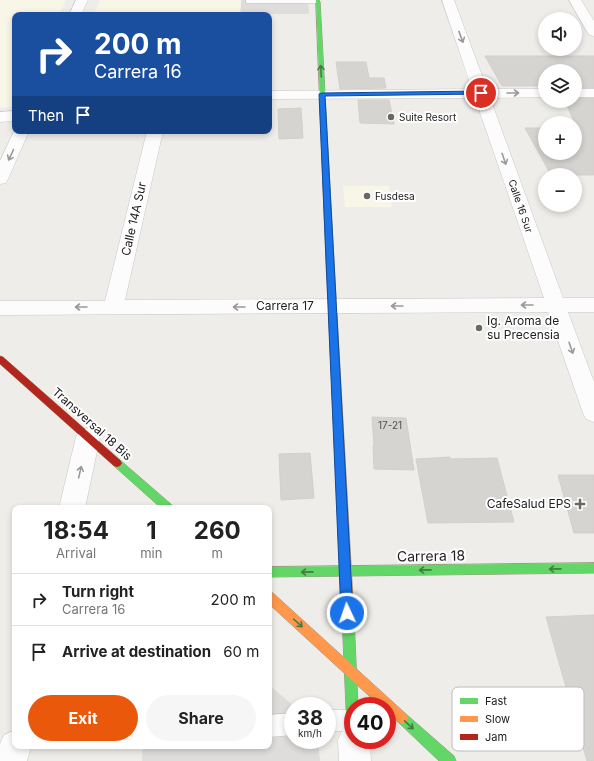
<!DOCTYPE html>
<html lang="en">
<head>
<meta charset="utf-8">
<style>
	body { margin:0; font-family:Inter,sans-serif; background:#f6f6f6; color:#222; height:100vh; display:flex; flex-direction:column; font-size:15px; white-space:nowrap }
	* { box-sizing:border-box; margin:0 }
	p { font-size:13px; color:#767676 }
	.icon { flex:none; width:22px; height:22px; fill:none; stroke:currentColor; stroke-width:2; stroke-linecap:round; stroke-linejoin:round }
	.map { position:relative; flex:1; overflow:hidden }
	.side { position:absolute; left:12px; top:505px; width:260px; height:244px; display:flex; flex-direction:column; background:#fff; border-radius:8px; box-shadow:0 2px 6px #0003 }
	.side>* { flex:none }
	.guide { position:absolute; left:12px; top:12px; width:260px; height:122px; border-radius:8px; box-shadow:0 2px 6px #0003; background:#1a4fa0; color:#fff; overflow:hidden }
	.buttons { position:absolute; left:538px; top:12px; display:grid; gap:8px }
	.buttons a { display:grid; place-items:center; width:44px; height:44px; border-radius:50%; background:#fff; box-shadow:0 2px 6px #0003; font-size:20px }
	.speed { position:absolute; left:284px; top:697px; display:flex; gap:8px; font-size:20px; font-weight:700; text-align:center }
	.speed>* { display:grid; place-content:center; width:52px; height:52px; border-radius:50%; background:#fff; box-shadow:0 2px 6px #0003; line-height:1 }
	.speed small { font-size:10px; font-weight:400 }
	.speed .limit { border:6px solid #d22; background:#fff; color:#111 }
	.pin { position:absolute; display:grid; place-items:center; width:34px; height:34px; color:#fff; margin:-17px; border:2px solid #fff; border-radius:50%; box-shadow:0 1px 4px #0007 }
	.me { position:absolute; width:44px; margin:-22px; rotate:357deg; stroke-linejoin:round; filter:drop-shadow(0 0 3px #0008) }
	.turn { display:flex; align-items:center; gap:14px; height:84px; padding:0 16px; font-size:18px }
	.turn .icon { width:52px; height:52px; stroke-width:2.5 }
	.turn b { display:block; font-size:28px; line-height:34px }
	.then { display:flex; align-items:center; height:38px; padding:0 16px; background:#0003; gap:8px; font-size:15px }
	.eta { display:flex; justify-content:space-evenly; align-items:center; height:68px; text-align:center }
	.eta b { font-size:24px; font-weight:700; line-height:28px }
	.action { display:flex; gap:8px; margin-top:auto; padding:8px 16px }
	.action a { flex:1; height:46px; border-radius:24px; background:#ea580c; color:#fff; font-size:16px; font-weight:700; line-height:46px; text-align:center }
	.action a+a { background:#f6f6f6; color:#222 }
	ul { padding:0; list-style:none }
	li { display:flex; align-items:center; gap:12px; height:52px; padding:0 16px; border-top:1px solid #e0e0e0 }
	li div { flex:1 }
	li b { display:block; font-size:15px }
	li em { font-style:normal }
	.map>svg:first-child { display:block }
	.residential { fill:#dedddb }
	.education { fill:#f8f6e6 }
	.building { fill:#d6d4d1; stroke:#d3cfcb }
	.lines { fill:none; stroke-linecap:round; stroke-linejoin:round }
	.lane-casing { stroke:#c8c7c6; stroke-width:1 }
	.street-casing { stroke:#c8c7c6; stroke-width:1 }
	.fast-casing { stroke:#999a80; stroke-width:1 }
	.slow-casing { stroke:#999a80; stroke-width:1 }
	.jam-casing { stroke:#999a80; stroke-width:1 }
	.lane { fill:#fdfcfc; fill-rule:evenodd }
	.street { fill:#fdfcfc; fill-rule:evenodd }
	.fast { fill:#63d668; fill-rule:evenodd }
	.slow { fill:#ff974d; fill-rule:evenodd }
	.jam { fill:#b3261e; fill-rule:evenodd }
	.oneway { stroke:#9a9999 }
	.oneway2 { stroke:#427c44 }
	.route { fill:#1a73e8; stroke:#114b97 }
	.poi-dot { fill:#696867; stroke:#fff; stroke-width:1.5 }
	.labels { text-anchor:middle; stroke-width:4; stroke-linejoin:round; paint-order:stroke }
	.far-poi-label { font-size:10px; fill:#212121; stroke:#fff; text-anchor:start }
	.far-street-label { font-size:10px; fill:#212121; stroke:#fff }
	.number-label { font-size:10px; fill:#4e4e4d }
	.street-label { font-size:12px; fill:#212121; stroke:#fff }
	.poi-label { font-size:12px; fill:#212121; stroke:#fff; text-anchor:start }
	.near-street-label { font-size:14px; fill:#212121; stroke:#fff }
	.key { fill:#fff; stroke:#bcbcbc; stroke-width:1 }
	.key-label { font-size:11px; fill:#212121 }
</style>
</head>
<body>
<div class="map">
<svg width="594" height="761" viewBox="0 0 594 761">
	<rect width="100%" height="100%" fill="#efedea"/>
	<g class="residential">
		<polygon points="241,0 308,0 309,14 240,14"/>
		<polygon points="269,685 294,706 293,706 293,740 318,740 320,761 142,761 143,746 269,746"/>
	</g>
	<g class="education">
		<polygon points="0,0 66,0 59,15 15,15 15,101 12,107 0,108"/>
		<polygon points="100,0 241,0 240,15 93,15"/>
		<polygon points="343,186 389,186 392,207 345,207"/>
	</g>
	<g class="building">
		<polygon points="485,56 594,56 594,88 575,88 575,71 545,71 545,86 502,86"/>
		<polygon points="336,62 366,62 369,78 384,78 386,88 340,89"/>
		<polygon points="575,98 594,98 594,175 551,175 525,128 545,128 545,153 575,153 575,128 577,128 565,101 575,101"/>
		<polygon points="358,100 389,100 394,124 360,123"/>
		<polygon points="301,108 303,138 279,139 278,109"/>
		<polygon points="372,417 406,418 414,470 374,469 373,445 374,445"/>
		<polygon points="310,453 314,498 281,500 279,454"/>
		<polygon points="450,457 450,459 497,458 514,522 428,523 416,459"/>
		<polygon points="558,475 594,475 594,533 574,533"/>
		<polygon points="594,615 594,761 587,761 546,617"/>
	</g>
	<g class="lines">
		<defs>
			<g id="lane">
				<polygon points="246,0 321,0 322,1 318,3 246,3"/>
				<polygon points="327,710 353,710 353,730 327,732"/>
				<polygon points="293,713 293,735 269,737 269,715"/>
			</g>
			<g id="street">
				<polygon points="76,0 88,0 81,15 69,15"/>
				<polygon points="442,0 454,0 487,89 545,89 545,97 490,98 563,298 594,298 594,312 568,312 594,382 594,422 586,419 583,413 548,312 0,315 0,301 105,301 147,131 163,131 125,300 544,298 475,98 269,99 269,91 472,89"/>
				<polygon points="569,0 581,0 594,21 594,36 589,35"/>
				<rect x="575" y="89" width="19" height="8"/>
				<polygon points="15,111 15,121 0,122 0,112"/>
				<polygon points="15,129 15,131 29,131 8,179 6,183 0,184 0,161"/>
				<polygon points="88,428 96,430 100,437 85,508 59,508 76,437 80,430"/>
				<polygon points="353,725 353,740 370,740 371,761 339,761 338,740 343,729"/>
				<polygon points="15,730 15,746 31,746 27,761 0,761 0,744 4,735"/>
			</g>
			<g id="fast">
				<polygon points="316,0 320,0 335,279 331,282 327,279"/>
				<polygon points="117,459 120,460 172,505 173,508 161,508 114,466 112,463 114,460"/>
				<polygon points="594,563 594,573 269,577 269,567"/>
				<polygon points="348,611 352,613 354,617 358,706 353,706 353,736 348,735 347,730 342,617 344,613"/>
				<polygon points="402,712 406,714 454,756 456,761 439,761 398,722 396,718 398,714"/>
			</g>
			<g id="slow">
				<polygon points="331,276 335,279 354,617 352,621 348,623 344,621 342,617 327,279"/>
				<polygon points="269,592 273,593 406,714 408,718 406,722 402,724 398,722 387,713 387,706 380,706 269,604"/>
			</g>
			<polygon id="jam" points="0,356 3,357 120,460 122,463 120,466 117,467 114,466 0,364"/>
		</defs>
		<use href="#lane" class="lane-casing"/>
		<use href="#street" class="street-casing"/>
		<use href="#fast" class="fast-casing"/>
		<use href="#slow" class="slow-casing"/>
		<use href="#jam" class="jam-casing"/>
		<use href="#lane" class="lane"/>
		<use href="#street" class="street"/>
		<use href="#fast" class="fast"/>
		<use href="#slow" class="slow"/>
		<use href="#jam" class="jam"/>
	</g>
	<defs><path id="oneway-shaft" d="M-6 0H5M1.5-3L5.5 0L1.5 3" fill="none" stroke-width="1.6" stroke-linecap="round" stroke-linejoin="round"/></defs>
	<g class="oneway">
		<use href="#oneway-shaft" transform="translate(461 37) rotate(70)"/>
		<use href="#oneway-shaft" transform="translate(513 93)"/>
		<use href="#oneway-shaft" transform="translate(11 155) rotate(114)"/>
		<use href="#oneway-shaft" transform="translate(504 159) rotate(71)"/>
		<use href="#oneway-shaft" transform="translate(527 305) rotate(180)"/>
		<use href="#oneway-shaft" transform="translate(397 306) rotate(180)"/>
		<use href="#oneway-shaft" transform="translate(81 307) rotate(180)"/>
		<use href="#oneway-shaft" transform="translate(239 307) rotate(180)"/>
		<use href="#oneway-shaft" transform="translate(571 348) rotate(71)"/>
		<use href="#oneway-shaft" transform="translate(80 472) rotate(-77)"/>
	</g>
	<g class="oneway2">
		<use href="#oneway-shaft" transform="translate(321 71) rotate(-93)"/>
		<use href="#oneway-shaft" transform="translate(555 569) rotate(179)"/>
		<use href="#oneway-shaft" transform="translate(425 570) rotate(179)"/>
		<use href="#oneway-shaft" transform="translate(307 572) rotate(179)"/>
		<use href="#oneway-shaft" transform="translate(298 623) rotate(42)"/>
		<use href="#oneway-shaft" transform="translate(409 725) rotate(43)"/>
	</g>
	<polygon class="route" points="481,91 484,93 483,94 325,96 353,613 351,617 347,619 343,617 341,613 319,94 322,93"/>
	<g class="poi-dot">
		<circle cx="391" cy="117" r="4"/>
		<circle cx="367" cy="196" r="4"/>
		<circle cx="479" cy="328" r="4"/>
		<path d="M578 498h4v4h4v4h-4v4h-4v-4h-4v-4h4z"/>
	</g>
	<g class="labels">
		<g class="far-poi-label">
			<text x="399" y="121">Suite Resort</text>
			<text x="375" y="200">Fusdesa</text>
		</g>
		<g class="far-street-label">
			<text transform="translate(521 206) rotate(71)" y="4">Calle 16 Sur</text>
		</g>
		<g class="number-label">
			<text x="390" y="429">17-21</text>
		</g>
		<g class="street-label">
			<text transform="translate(134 219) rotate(-77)" y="4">Calle 14A Sur</text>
			<text x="285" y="310">Carrera 17</text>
			<text transform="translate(92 424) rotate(42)" y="4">Transversal 18 Bis</text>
		</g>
		<g class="poi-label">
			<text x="487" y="325">Ig. Aroma de<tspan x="487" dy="14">su Precensia</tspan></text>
			<text x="571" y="508" text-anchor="end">CafeSalud EPS</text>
		</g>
		<g class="near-street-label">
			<text transform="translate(431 556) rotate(-1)" y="5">Carrera 18</text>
		</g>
	</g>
	<rect x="452" y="687" width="132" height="64" rx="6" class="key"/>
	<rect x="460" y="698" width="18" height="6" fill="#63d668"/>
	<rect x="460" y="716" width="18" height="6" fill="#ff974d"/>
	<rect x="460" y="734" width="18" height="6" fill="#b3261e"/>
	<g class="key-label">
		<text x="485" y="705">Fast</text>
		<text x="485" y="723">Slow</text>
		<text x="485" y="741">Jam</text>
	</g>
</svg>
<div class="buttons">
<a><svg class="icon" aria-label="sound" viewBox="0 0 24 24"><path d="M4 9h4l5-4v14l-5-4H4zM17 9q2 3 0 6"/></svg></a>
<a><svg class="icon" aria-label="layers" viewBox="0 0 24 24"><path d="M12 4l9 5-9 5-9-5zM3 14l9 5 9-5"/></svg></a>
<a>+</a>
<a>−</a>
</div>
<div class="speed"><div>38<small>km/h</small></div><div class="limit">40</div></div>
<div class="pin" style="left:481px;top:93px;background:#d93025"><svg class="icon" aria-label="arrive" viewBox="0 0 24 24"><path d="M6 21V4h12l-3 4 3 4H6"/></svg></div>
<svg class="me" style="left:347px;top:613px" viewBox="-20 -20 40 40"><circle r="17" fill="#1a73e8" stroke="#fff" stroke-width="3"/><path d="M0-11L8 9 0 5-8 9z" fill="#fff"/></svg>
<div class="guide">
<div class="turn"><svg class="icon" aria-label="right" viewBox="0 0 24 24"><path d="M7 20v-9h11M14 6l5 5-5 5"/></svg><div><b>200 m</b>Carrera 16</div></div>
<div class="then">Then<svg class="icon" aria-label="arrive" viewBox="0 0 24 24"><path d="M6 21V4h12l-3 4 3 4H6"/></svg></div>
</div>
<section class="side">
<div class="eta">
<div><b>18:54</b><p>Arrival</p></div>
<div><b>1</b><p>min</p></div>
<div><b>260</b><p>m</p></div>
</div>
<ul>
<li><svg class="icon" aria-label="right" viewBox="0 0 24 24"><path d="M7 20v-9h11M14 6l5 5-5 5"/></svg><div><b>Turn right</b><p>Carrera 16</p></div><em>200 m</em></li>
<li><svg class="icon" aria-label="arrive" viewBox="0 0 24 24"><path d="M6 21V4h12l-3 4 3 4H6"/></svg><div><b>Arrive at destination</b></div><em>60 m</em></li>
</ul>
<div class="action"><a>Exit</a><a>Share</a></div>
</section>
</div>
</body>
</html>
